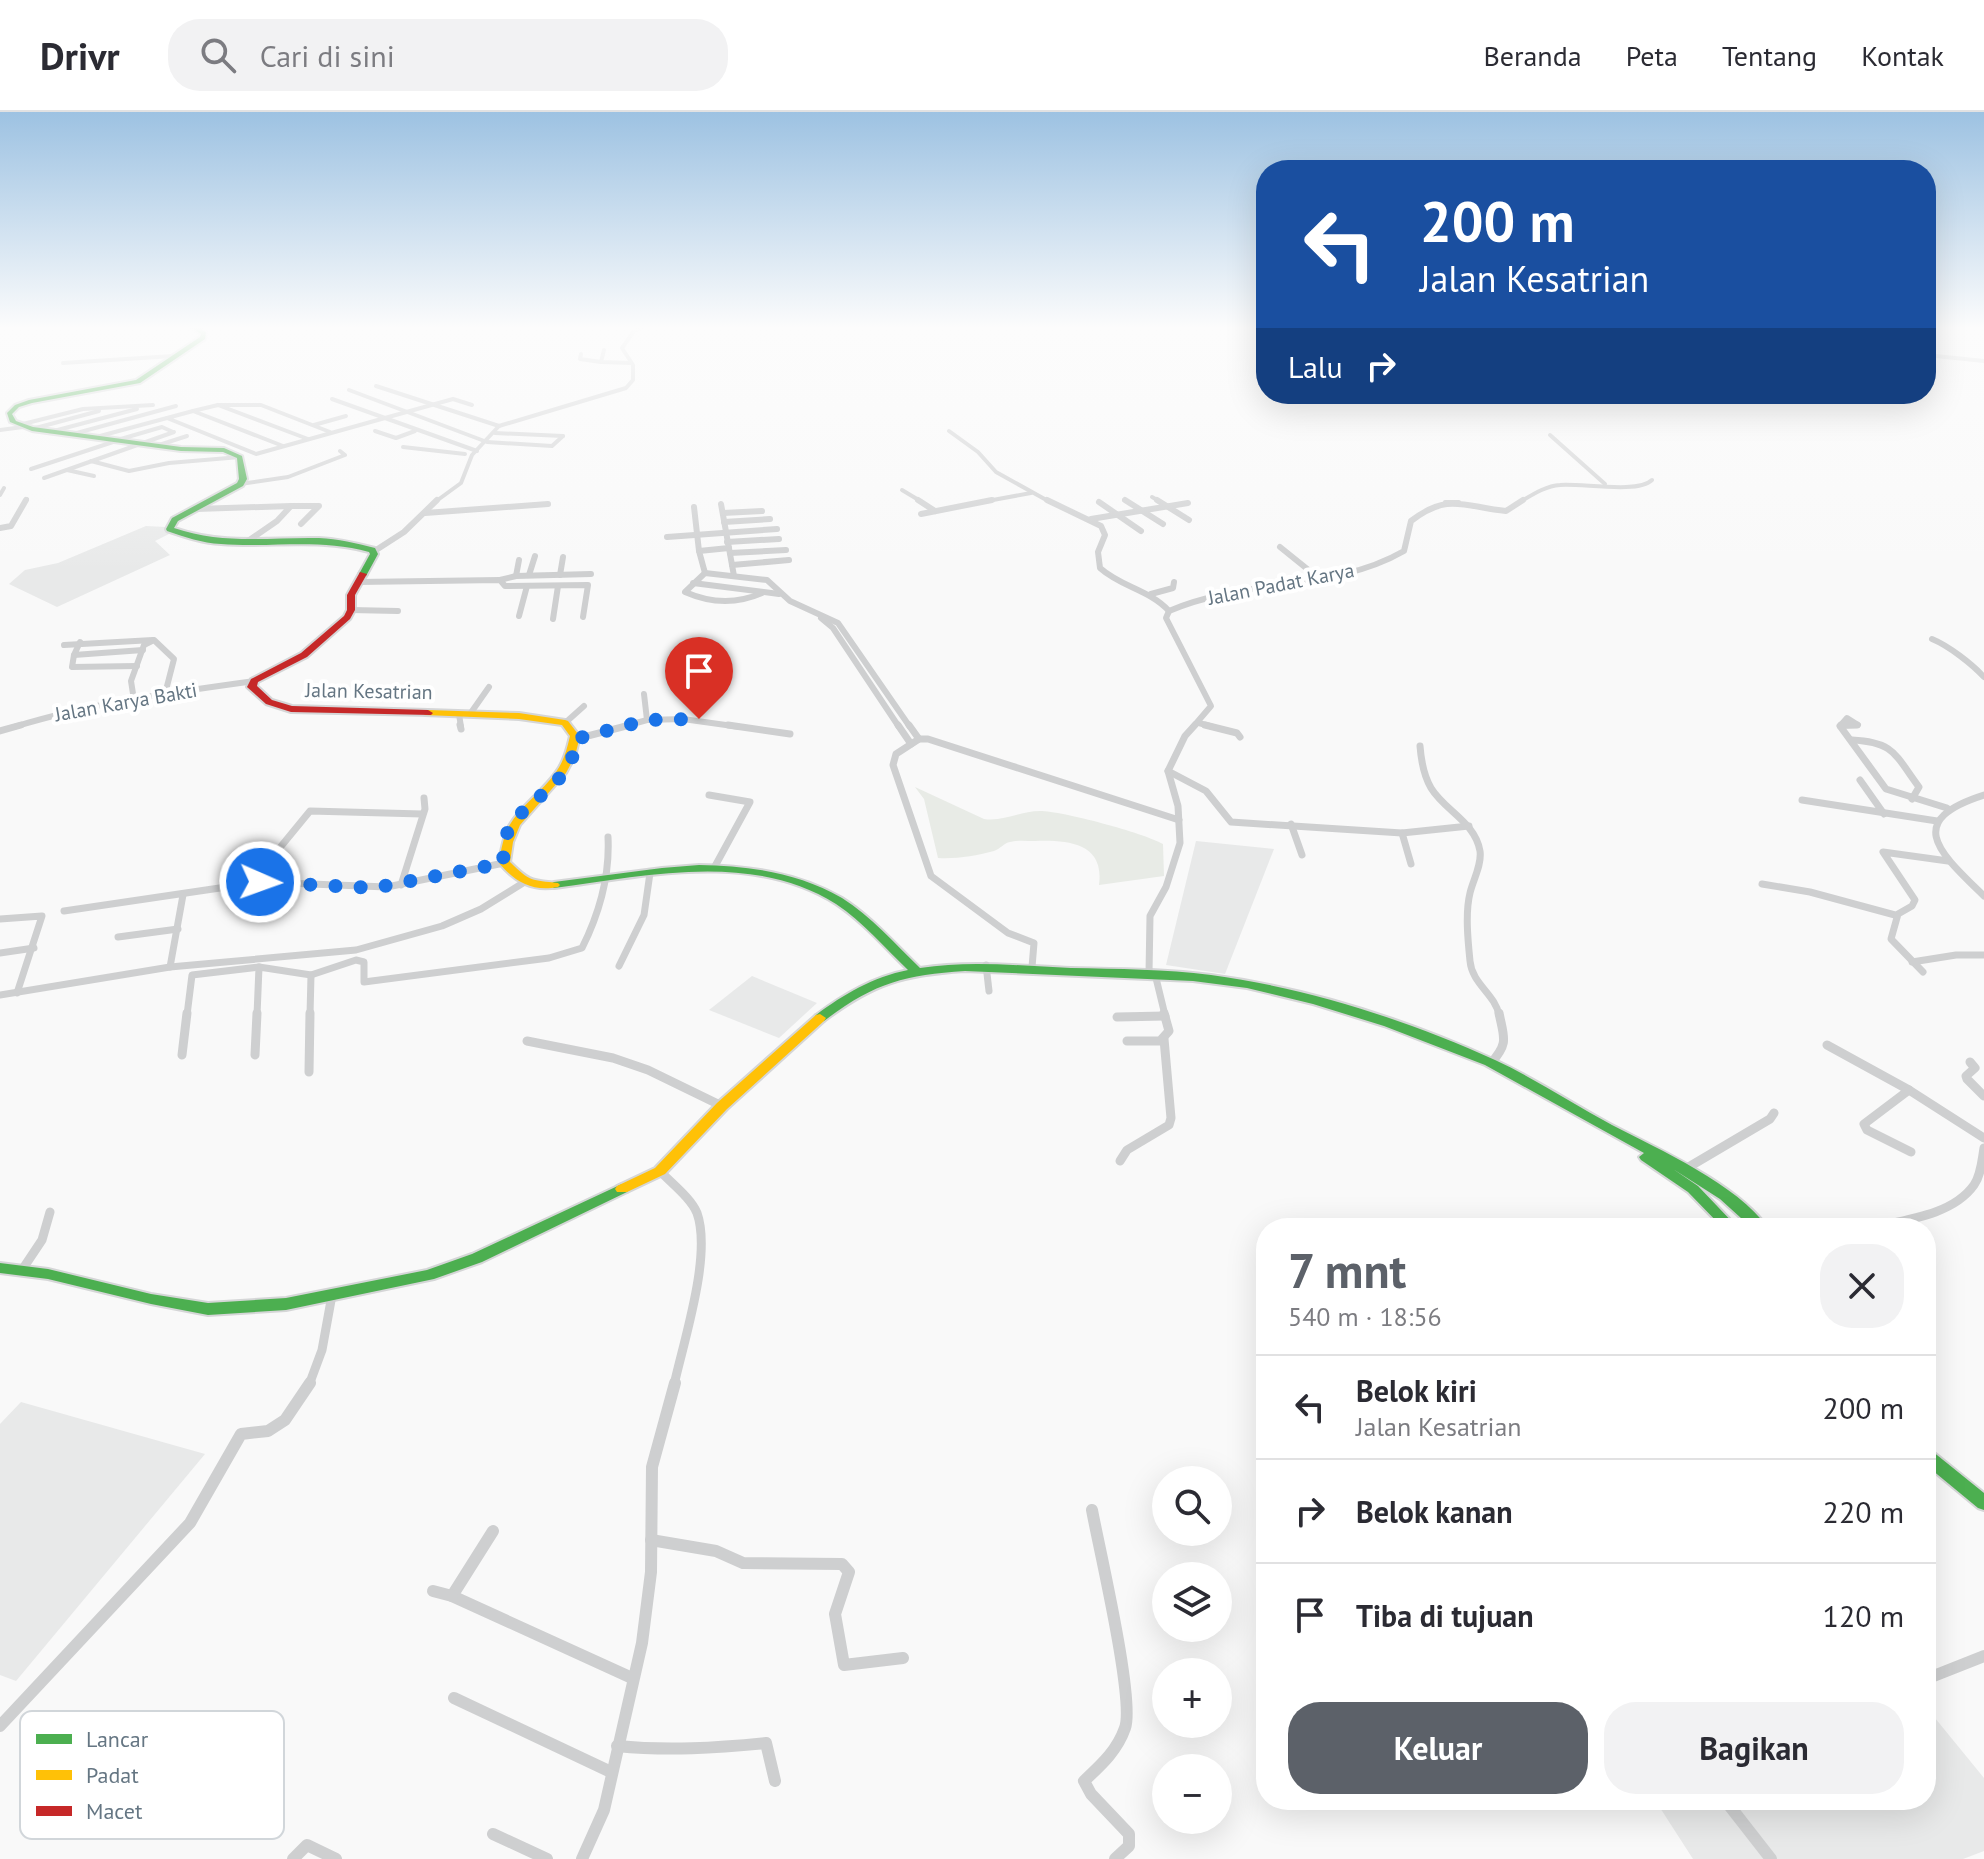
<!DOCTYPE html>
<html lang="id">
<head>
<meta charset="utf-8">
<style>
	body { margin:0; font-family:"PT Sans",sans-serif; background:#f2f2f3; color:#2b2b33; height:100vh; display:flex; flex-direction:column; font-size:30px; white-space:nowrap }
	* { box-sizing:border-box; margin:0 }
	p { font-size:26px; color:#7c7c81 }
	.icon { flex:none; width:44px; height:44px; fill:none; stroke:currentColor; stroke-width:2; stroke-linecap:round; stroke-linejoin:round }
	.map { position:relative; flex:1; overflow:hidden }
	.sheet { position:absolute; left:1256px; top:1106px; width:680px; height:592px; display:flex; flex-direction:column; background:#fff; border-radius:32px; box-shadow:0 8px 32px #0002 }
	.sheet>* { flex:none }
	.top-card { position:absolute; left:1256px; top:48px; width:680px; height:244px; border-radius:32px; box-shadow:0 8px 32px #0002; background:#1a4fa0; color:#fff; overflow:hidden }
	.buttons { position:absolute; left:1152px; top:1354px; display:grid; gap:16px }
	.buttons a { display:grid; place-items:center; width:80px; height:80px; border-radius:50%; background:#fff; box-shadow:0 8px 32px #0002; font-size:40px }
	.pin { position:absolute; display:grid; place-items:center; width:68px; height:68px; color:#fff; margin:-82px -34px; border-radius:50% 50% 50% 0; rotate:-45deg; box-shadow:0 0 8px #0007 }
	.pin .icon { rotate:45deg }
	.me { position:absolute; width:88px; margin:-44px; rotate:92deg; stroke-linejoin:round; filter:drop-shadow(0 0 6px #0008) }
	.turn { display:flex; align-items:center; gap:28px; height:168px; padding:0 32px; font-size:36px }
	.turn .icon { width:104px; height:104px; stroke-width:2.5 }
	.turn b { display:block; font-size:56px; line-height:68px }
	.then { display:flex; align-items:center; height:76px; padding:0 32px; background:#0003; gap:16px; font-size:30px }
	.round { display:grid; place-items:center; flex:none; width:84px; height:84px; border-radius:32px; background:#f2f2f3 }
	.head { display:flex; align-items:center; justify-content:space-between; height:136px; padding:0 32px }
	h1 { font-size:48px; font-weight:600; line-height:60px; color:#5c6169 }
	.primary-button { display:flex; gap:16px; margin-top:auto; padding:16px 32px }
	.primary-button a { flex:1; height:92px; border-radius:32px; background:#5c6169; color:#fff; font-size:32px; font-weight:600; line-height:92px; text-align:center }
	.primary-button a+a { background:#f2f2f3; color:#2b2b33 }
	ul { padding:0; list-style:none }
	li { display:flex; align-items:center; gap:24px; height:104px; padding:0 32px; border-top:2px solid #e1e1e2 }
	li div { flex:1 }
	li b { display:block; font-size:30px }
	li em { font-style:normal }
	header { display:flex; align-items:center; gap:48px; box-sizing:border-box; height:112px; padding:0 40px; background:#fff; border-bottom:2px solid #e1e1e2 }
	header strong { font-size:38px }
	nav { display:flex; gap:44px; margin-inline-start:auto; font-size:28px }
	.search { width:560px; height:72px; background:#f2f2f3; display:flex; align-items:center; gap:20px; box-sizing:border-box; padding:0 28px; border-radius:32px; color:#7c7c81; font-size:30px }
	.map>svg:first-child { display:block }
	.built { fill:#e8e9e9 }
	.green { fill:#e8ebe6 }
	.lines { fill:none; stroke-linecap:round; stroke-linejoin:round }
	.fast-casing { stroke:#d5d6d7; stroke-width:4 }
	.slow-casing { stroke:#d5d6d7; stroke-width:4 }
	.jam-casing { stroke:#d5d6d7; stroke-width:4 }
	.street-far4 { stroke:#cecfd0; stroke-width:4 }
	.street-far3 { stroke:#cecfd0; stroke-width:6 }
	.street-far2 { stroke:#cecfd0; stroke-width:7 }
	.street-far1 { stroke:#cecfd0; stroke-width:9 }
	.street { stroke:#cecfd0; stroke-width:12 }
	.fast { fill:#4caf50; fill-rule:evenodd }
	.slow { fill:#ffc107; fill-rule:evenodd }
	.jam { fill:#c62828; fill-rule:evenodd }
	.route { stroke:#1a73e8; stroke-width:14; stroke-dasharray:0 25.2 }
	.labels { text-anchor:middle; stroke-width:8; stroke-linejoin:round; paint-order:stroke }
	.far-street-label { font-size:20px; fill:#657683; stroke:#fff }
	.key { fill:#fff; stroke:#d1d6da; stroke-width:2 }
	.key-label { font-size:22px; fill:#657683 }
</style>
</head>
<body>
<header>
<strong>Drivr</strong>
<div class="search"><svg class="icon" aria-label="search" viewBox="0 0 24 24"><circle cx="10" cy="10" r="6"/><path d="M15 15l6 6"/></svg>Cari di sini</div>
<nav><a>Beranda</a><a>Peta</a><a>Tentang</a><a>Kontak</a></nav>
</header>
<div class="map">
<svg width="1984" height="1747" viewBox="0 0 1984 1747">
	<rect width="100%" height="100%" fill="#f9f9f9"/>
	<g class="built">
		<polygon points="146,414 166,415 169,422 155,429 170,443 57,495 9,472 25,458 58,451"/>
		<polygon points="1196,729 1274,737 1225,862 1166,853"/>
		<polygon points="752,864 817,891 779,926 709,898"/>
		<polygon points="21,1290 205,1342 16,1569 0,1563 0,1312"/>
		<polygon points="1926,1595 1984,1666 1984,1739 1963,1747 1693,1747 1655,1688 1926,1688"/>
	</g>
	<path class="green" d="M915,675L984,707C1003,710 1021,699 1040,699C1062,699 1144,721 1163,732L1164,764L1099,773C1105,730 1066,728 1035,729C1027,729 1017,728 1010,730C1004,731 1000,737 994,739C975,744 957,747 938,746L924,687Z"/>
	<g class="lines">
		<defs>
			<g id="fast">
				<path d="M191,215H198L206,220L205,227L140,271L32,291L19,295L12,302L16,309L33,315L181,335L224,336L242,344L247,367L243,374L178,409L174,416C224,433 268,425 319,426C338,427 356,431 375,436L378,442L366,464L359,462L370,442L369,440C318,426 272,436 221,432C202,431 185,425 167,419L166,417L172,406L237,371L239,367L237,346L223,340L181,339L32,319L10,310L7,301L15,293L29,288L136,268L200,225L201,222Z"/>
				<path d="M699,753C749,754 797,760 842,786C871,804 895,832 920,856C970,848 1021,854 1071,856C1118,857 1165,857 1211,863C1308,876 1407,908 1495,948C1536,967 1573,992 1612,1013C1660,1038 1737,1072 1768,1116H1752L1720,1087L1673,1057L1698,1074L1738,1116H1723L1688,1080L1641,1048L1639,1045L1644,1041L1485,953L1384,914L1313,892L1247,876L1193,869L965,859C904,863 874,871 824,909L820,910L814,906L816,903C844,882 873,865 908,858C885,836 863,810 836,792C752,739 646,764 554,776L548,773L554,770L662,756Z"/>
				<polygon points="622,1072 627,1074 629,1077 627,1080 482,1150 434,1167 286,1198 208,1203 151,1192 48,1167 0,1161 0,1151 48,1157 151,1182 208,1191 286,1186 427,1158 472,1142"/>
				<polygon points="1926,1337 1932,1339 1984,1381 1984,1398 1978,1396 1926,1353"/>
			</g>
			<g id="slow">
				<path d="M428,598L519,601L565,608L568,609L578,622L580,624L575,644L566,661L520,713L513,730L510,750C530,770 532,768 558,771L560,773L558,775C532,780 515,770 499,751C501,738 503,726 509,714C521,693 542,680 556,660C564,649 567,637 570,624L562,613L519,607L425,603L423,601Z"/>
				<polygon points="820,902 826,906 824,909 727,997 665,1062 627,1080 617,1080 615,1077 617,1074 655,1056 717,991 816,903"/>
			</g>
			<polygon id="jam" points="360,460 367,462 355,483 355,498 350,507 307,545 258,570 257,574 272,588 292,594 428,598 433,601 431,603 291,600 266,592 247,575 251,567 301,541 344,504 347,498 347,483"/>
		</defs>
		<use href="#fast" class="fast-casing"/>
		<use href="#slow" class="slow-casing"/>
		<use href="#jam" class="jam-casing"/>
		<g class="street-far4">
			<polyline points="604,238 601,250 631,251"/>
			<polyline points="581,242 580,247 601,250"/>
			<polyline points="1926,243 1984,249"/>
			<polyline points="63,251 173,244"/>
			<polyline points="376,274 499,314 626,276 633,268 633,253 622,236 634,219 643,215"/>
			<polyline points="349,278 487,330 552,334 563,324"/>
			<polyline points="332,287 477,339"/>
			<polyline points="218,293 261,293 330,320"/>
			<polyline points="193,299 167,306 256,342 453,287 472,293"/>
			<polyline points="19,313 83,297 153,293"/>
			<polyline points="314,313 346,304"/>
			<polyline points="32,317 99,299"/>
			<polyline points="0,318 23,315"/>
			<polyline points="375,319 396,326 415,319"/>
			<polyline points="949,319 978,340 996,360 1050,390"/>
			<polyline points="50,320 137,297"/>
			<polyline points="495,321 563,324"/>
			<polyline points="73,322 176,294"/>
			<polyline points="1550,323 1605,372"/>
			<polyline points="100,324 167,306"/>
			<polyline points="114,329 162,315 173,320"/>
			<polyline points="156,334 187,324"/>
			<polyline points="283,334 193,299 218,293 308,327"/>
			<polyline points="403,335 465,342"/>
			<polyline points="91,349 129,359 169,351 240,345"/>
			<polyline points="31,357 116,329"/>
			<polyline points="67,358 94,364"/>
			<polyline points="44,366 174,320"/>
			<polyline points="240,372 288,365 345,343 340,339"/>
			<polyline points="902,378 922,390"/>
			<polyline points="0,383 4,376"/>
			<polyline points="1152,385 1161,390"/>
			<polyline points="1124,388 1128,390"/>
			<polyline points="25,390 27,387"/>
			<polyline points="435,390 461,371 472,343 499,314"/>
			<polyline points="982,390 1031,381"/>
			<polyline points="1445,390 1459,390"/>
			<path d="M1520,390C1532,383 1545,374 1560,373C1581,371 1638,382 1652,368"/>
		</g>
		<g class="street-far3">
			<polyline points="918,388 935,399"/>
			<path d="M1047,388L1101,414L1105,423L1098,440L1100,456C1121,475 1150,478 1169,499"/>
			<polyline points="1125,388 1163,412"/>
			<polyline points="1157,388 1189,408"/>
			<polyline points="1099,390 1141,419"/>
			<polyline points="721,392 734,464"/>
			<polyline points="291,394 319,394 301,412"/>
			<polyline points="694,395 699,439"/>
			<polyline points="196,397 291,394 277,409 248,429"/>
			<polyline points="425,401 548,392"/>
			<polyline points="723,401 762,399"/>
			<polyline points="921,402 992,388"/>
			<polyline points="1091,407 1188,391"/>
			<polyline points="724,410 770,407"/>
			<polyline points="0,416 11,414 26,388"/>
			<polyline points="667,425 777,417"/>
			<polyline points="727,430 779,427"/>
			<polyline points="1280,435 1311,460 1309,467"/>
			<polyline points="373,440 404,420 437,388"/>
			<polyline points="730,441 786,438"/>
			<polyline points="732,453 789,448"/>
			<polyline points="705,461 699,439 729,436"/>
			<polyline points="529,463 535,444"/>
			<polyline points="560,463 563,445"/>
			<polyline points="516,464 519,448"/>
			<polyline points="500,468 516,464 591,462"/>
			<polyline points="358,470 500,468 505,474 588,473 583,505"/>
			<polyline points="693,471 779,482"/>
			<path d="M762,481C737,492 710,491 685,480L705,461L767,468L790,489L838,511L910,615"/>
			<polyline points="1151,482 1173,476 1174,470"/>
			<polyline points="351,498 398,499"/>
			<path d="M1169,499C1245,466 1333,480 1404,439L1411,409C1449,380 1464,395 1506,399L1523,388"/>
			<polyline points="1169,499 1166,506 1211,594 1193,615"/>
			<polyline points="519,504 527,474"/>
			<polyline points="821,506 833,516 899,615"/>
			<polyline points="553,507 558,474"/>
			<path d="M1932,527C1949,534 1972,552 1984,565"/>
			<polyline points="80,530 74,543 143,538"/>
			<polyline points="64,533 153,528"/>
			<polyline points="74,543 72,555 137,554"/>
			<polyline points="134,588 131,569 144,533 154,528 174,547 165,582"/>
			<polyline points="459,602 461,615"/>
			<polyline points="470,602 489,575"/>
			<polygon points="1847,606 1858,613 1840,614"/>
			<polyline points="647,608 683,607 740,615"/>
			<polyline points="565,611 584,594"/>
			<polyline points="1199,611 1213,615"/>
			<path d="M14,615C92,591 174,580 254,569"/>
			<polyline points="622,615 647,608 644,582"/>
		</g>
		<g class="street-far2">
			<polyline points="460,613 461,617"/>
			<polyline points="728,613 790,622"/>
			<polyline points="898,613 911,632"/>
			<polyline points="909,613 919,627"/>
			<polyline points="1205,613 1237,621 1240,625"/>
			<polyline points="1841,613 1857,613"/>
			<polyline points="1840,614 1886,677 1947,696"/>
			<polyline points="0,619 21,613"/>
			<polyline points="576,627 630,613"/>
			<path d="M1852,628C1895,630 1895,643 1919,675L1912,687"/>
			<path d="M1420,634C1421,647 1424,664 1431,676C1445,699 1475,710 1480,739C1482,753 1473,768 1470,781C1465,801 1468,829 1470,849C1472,872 1495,882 1499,903"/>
			<polyline points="1168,659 1206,679 1231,710 1402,721 1469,714"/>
			<polyline points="1860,668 1884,702"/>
			<polyline points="709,683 750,690 714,756"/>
			<path d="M1984,683C1902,709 1940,741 1984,784"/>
			<polyline points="1802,688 1937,709"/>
			<polyline points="1291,712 1302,743"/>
			<polyline points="1402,721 1411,752"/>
			<polyline points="251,771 310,699 422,702"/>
			<polyline points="1762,772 1810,780 1895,803"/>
			<polyline points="401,773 425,697 424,686"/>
			<polyline points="64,799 260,770 387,775 504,751"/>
			<polyline points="0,807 42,804 17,881"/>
			<polyline points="118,825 178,817"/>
			<polyline points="0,841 34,836"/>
			<polyline points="1912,850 1956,843 1984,843"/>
			<polyline points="986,853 989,879"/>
			<polyline points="619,854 644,803 650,761"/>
			<polyline points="170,855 183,783"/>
			<polyline points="1032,855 1034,831 1008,821 931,764 893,653 896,642 919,627 928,627 1179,708"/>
			<polyline points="1923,860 1891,827 1898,802 1912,794 1915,788 1883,740 1948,749"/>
			<polyline points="1149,861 1150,804 1166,775 1180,731 1178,694 1168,659 1185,624 1195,613"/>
			<polyline points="1155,862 1165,903"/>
			<polyline points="0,883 170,855 356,838 442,814 481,797 523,771"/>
			<polyline points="187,903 192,863 259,855"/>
			<path d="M257,903L259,855L311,863L356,848L364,850V870L549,846L582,836C600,800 610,765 608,725"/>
			<polyline points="310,903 311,863"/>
		</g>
		<g class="street-far1">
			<polyline points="1117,905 1165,904"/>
			<polyline points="527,929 613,946 648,958 722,994"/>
			<polyline points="1127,929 1160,929 1169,919 1164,901"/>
			<polyline points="1827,933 1909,978 1984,1026"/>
			<polyline points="182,943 187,901"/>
			<polyline points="255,943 257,901"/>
			<polyline points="1970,950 1975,956 1966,964 1967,967 1984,984"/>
			<path d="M1491,951C1509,931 1504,926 1499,901"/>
			<polyline points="309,960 310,901"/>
			<polyline points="1909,978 1864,1012 1867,1018 1911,1040"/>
			<polyline points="1120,1049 1127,1038 1169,1013 1171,1006 1164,927"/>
			<polyline points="1687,1056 1770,1007 1774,1001"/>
			<path d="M660,1059C671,1071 691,1086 697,1101C712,1143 684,1228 674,1273"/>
			<path d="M1869,1116C1903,1108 1952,1104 1974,1073C1981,1063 1982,1048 1984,1036"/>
			<polyline points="22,1158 42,1128 50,1100"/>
			<polyline points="309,1273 322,1238 332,1183"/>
		</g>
		<g class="street">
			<path d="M1092,1398C1099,1436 1135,1588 1125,1616C1117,1639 1101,1653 1084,1669L1091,1682L1129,1722V1734L1115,1747"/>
			<polyline points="493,1419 452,1484 632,1566"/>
			<polyline points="651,1428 716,1439 743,1451 842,1452 849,1460 835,1502 844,1553 903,1546"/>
			<polyline points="433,1479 452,1484"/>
			<polyline points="1926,1567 1984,1544"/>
			<polyline points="454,1586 611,1660"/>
			<polyline points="0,1614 190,1411 241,1322 268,1319 285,1308 310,1271"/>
			<path d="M617,1634C668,1639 716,1636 766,1631L775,1669"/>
			<polyline points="1725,1688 1771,1747"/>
			<polyline points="493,1722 547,1747"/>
			<polyline points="293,1747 307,1733 336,1747"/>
			<polyline points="582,1747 604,1698 642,1531 651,1460 652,1355 675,1271"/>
		</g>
		<use href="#fast" class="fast"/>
		<use href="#slow" class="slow"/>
		<use href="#jam" class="jam"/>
	</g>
	<linearGradient id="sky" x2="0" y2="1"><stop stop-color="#9dc2e2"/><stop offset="0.47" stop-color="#fcfcfc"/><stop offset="1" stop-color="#fcfcfc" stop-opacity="0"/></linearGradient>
	<rect width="1984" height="459" fill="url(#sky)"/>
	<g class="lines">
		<path class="route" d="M260,770L374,776L504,751C494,691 573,686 576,627L647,608L699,607"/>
	</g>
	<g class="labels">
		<g class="far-street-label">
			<text transform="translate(1281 472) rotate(-11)" y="7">Jalan Padat Karya</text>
			<text transform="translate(369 579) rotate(1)" y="7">Jalan Kesatrian</text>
			<text transform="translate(126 590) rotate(-10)" y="7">Jalan Karya Bakti</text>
		</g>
	</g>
	<rect x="20" y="1599" width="264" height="128" rx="12" class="key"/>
	<rect x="36" y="1622" width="36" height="10" fill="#4caf50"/>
	<rect x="36" y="1658" width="36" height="10" fill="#ffc107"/>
	<rect x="36" y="1694" width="36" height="10" fill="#c62828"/>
	<g class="key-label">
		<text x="86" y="1635">Lancar</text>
		<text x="86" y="1671">Padat</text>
		<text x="86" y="1707">Macet</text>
	</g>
</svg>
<div class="buttons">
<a><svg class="icon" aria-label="search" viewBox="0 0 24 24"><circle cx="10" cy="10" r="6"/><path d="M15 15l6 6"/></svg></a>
<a><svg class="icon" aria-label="layers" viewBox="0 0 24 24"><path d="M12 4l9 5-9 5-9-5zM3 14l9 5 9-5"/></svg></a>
<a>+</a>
<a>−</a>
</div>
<div class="pin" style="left:699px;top:607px;background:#d93025"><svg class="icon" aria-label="arrive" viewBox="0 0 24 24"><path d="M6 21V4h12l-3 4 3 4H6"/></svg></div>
<svg class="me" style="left:260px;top:770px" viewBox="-20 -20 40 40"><circle r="17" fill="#1a73e8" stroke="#fff" stroke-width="3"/><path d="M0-11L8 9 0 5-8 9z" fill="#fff"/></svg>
<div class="top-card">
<div class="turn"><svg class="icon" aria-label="left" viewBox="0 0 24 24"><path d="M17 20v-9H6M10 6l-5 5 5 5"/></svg><div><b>200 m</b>Jalan Kesatrian</div></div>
<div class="then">Lalu<svg class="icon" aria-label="right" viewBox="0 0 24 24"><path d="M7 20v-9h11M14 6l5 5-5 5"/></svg></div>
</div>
<section class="sheet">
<div class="head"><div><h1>7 mnt</h1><p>540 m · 18:56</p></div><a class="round"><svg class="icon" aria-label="close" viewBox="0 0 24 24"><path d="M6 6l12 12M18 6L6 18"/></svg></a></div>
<ul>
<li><svg class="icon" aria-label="left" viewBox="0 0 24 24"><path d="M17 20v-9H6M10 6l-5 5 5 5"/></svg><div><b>Belok kiri</b><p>Jalan Kesatrian</p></div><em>200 m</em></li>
<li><svg class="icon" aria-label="right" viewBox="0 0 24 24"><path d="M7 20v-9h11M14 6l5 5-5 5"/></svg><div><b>Belok kanan</b></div><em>220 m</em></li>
<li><svg class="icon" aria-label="arrive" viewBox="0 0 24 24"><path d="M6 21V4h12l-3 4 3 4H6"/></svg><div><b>Tiba di tujuan</b></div><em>120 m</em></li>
</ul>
<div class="primary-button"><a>Keluar</a><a>Bagikan</a></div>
</section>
</div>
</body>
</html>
